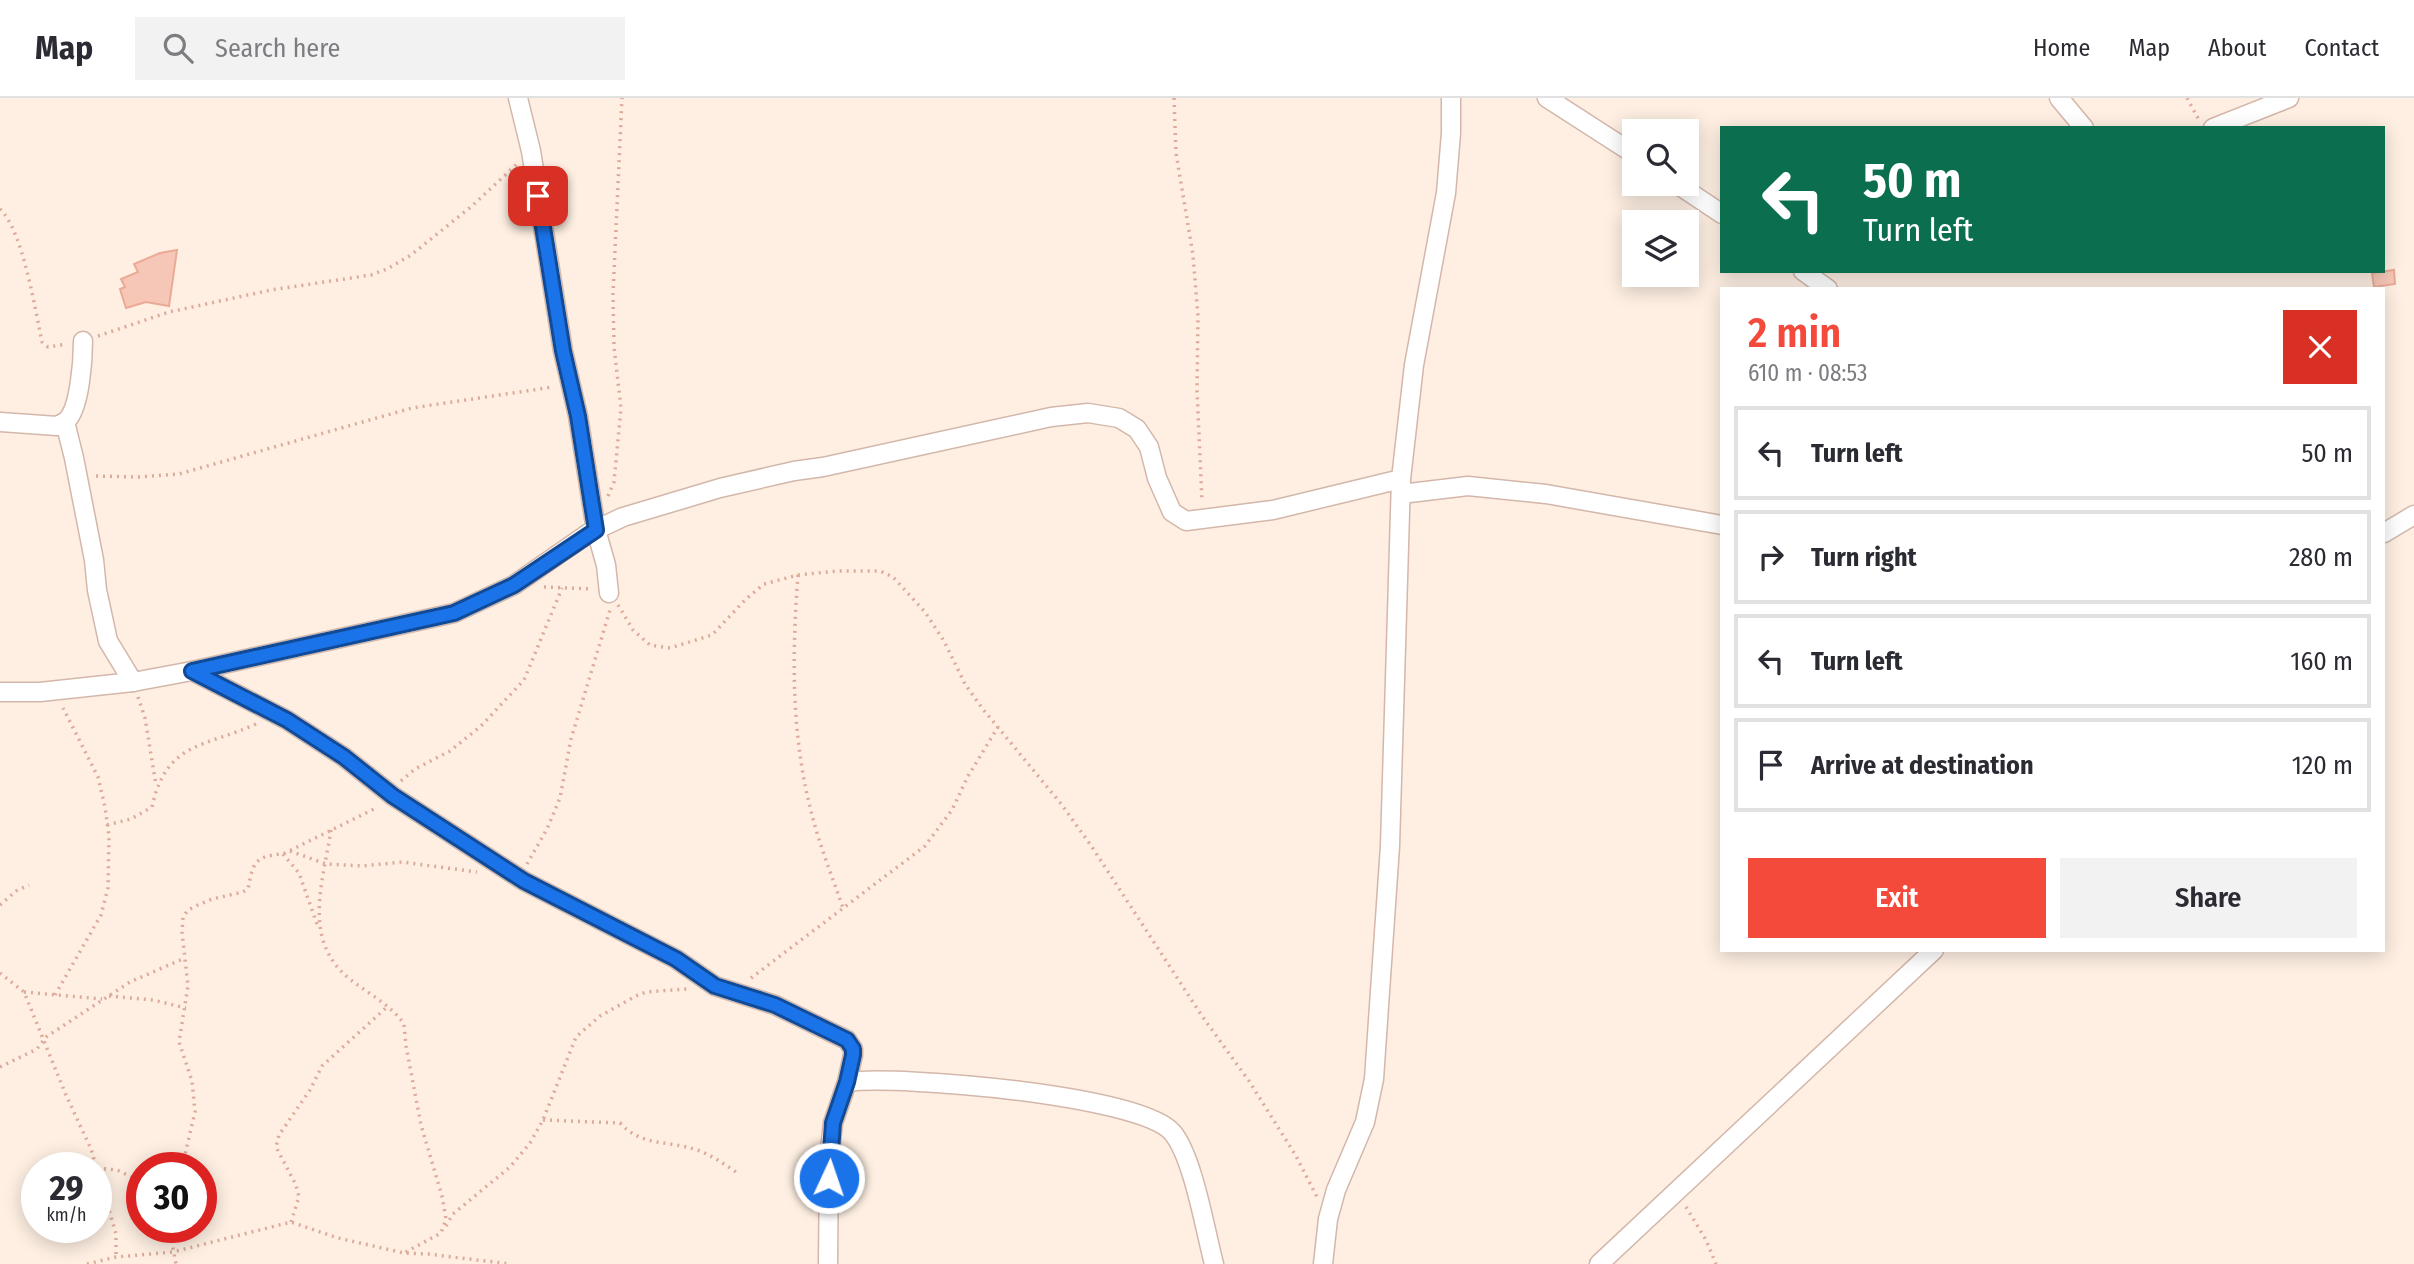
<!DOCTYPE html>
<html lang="en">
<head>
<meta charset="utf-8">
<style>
	body { margin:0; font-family:"Fira Sans Condensed",sans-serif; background:#f2f2f3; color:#2b2b33; height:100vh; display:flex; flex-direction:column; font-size:26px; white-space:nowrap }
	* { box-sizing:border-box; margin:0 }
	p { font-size:23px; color:#7c7c81 }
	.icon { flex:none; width:38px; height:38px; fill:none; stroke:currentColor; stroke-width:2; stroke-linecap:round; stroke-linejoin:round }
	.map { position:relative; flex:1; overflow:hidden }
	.details { position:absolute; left:1720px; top:189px; width:665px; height:665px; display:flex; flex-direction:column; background:#fff; border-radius:0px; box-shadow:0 4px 18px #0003 }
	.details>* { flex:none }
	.hud { position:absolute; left:1720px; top:28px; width:665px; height:147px; border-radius:0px; box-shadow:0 4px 18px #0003; background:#0b6e4f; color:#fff; overflow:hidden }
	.tools { position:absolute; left:1622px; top:21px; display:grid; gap:14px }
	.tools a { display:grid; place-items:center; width:77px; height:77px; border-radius:0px; background:#fff; box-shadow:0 4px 18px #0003; font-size:35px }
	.speed { position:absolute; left:21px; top:1054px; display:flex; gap:14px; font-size:35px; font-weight:700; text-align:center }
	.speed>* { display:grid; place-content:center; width:91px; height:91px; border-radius:50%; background:#fff; box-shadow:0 4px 18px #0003; line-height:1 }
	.speed small { font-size:18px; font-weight:400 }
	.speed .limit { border:10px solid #d22; background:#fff; color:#111 }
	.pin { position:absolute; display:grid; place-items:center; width:60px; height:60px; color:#fff; margin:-30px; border-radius:14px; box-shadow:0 4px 10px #0006 }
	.me { position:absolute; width:77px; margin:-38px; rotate:3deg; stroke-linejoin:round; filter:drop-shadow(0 0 5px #0008) }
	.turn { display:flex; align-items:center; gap:24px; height:147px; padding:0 28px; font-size:32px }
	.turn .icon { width:91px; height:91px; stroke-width:2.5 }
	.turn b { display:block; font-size:49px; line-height:60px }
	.round { display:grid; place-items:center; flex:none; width:74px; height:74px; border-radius:0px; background:#f2f2f3 }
	.overview { display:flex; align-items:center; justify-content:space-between; height:119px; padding:0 28px }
	h1 { font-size:42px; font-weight:600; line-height:52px; color:#f44a3b }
	.cta { display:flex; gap:14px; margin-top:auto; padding:14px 28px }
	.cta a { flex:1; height:80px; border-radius:0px; background:#f44a3b; color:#fff; font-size:28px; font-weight:600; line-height:80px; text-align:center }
	.cta a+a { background:#f2f2f3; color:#2b2b33 }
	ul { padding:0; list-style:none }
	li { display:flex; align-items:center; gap:21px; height:94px; margin:0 14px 10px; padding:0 14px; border:4px solid #e1e1e2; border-radius:0px }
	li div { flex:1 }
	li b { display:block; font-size:26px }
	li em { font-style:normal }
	header { display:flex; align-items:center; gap:42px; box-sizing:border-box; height:98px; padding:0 35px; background:#fff; border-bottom:2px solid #e1e1e2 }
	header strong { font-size:33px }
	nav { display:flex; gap:38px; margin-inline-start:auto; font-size:24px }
	.search { width:490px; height:63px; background:#f2f2f3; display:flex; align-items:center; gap:18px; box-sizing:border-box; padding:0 24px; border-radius:0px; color:#7c7c81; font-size:26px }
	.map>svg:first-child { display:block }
	.building { fill:#f6c7b7; stroke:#ebaa96; stroke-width:2 }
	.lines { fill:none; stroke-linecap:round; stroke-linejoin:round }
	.minor-casing { stroke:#d3b7aa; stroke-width:21 }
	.path { stroke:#dcaa9a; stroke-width:3.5; stroke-dasharray:2 5; stroke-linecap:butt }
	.minor { stroke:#fff; stroke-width:18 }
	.route-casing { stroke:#114b97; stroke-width:18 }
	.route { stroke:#1a73e8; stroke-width:12 }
</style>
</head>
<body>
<header>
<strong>Map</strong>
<div class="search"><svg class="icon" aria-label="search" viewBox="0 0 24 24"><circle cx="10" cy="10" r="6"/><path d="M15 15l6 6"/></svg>Search here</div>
<nav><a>Home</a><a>Map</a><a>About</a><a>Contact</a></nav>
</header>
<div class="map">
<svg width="2414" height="1166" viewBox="0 0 2414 1166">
	<rect width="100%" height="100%" fill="#feefe2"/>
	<g class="building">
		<polygon points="177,152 169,208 146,204 126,210 120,191 125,189 121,181 138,174 134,166 160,155"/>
		<polygon points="2394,172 2395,186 2374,189 2372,175"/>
	</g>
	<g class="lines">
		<defs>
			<g id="minor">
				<polyline points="518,0 531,53 563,253 578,318 596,432 606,467 609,495"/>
				<polyline points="1547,0 1634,56"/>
				<polyline points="2059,0 2084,30"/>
				<polyline points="2213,30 2289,0"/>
				<polyline points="1677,86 1722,116"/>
				<polyline points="1803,173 1828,191"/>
				<path d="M83,243C83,261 80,313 65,324L74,360L94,462L97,492L108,543L133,584"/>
				<polyline points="0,324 57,328 65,324"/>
				<polyline points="1401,396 1468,388 1546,396 1722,427"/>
				<polyline points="2384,435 2414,417"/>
				<polyline points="192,573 287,622 344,659 393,698 524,783 676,861 715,888 775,907 847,942 853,951 853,957 847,984 833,1025 829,1060 828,1166"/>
				<polyline points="0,594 40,594 133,584 192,573 454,515 514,487 589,435 623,419 720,390 794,373 823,369 1051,319 1088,315 1119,320 1137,331 1149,349 1157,380 1172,414 1186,423 1273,412 1401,381"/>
				<path d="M847,984C900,977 1138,997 1172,1034C1193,1058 1205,1132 1214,1166"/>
				<polyline points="1323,1166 1328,1121 1336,1092 1365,1024 1374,981 1390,748 1401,381 1414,267 1446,95 1451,35 1451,0"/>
				<polyline points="1599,1166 1934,852"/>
			</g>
		</defs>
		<use href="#minor" class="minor-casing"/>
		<g class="path">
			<polyline points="1174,0 1176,55 1193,157 1198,218 1197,292 1202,403"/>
			<polyline points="2187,0 2199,22"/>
			<path d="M0,111C23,133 35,211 42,244L48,249L67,246"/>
			<polyline points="98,238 169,214 271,192 371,177 387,171 411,157 472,108 517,66"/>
			<polyline points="96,378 138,379 179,376 412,310 553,289"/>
			<polyline points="608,398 614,384 621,310 614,249 613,196 622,0"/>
			<path d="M798,477C792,556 791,635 811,713C819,746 832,778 843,810"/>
			<polyline points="544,489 592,491"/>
			<polyline points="618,507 633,532 650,547 670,550 712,537 745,502 764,486 798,477 837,473 880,473 893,479 925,514 944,543 965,586 982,610 1062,707 1092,749 1202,918 1249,983 1296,1058 1317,1099"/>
			<polyline points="138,599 145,620 156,687"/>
			<polyline points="401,683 415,671 450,653 481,628 524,582 562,490"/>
			<path d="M107,727L131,721L152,709C166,643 206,649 256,626"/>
			<path d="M331,732C323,785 301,843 351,882C369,896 391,907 404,926L406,948L421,1027L442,1098L446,1121L441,1135L404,1155"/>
			<polyline points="290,753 326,766 362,768 402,764 477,774"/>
			<polyline points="283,756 299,775 318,829"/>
			<polyline points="527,766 547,731 560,700 571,641 610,512"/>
			<polyline points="0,807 16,793 29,787"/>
			<polyline points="0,875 24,894 66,997 91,1051 116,1136 116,1159"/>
			<polyline points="751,880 925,748 952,712 968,678 998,629"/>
			<polyline points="24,894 102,901"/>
			<polyline points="55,897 101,817 108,790 109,738 105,709 98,679 63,610"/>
			<polyline points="109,898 153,902 186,910"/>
			<polyline points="0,969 37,951 46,939 130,884 185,860"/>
			<path d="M543,1022L620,1025C642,1049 668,1042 697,1052C711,1057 723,1065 736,1074"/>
			<path d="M182,1069L195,1014L192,983L179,944L188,888L182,834L183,819L188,812L198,807L212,801L243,794L248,791C253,765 254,758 283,756L378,709"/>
			<polyline points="97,1070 117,1072 142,1084"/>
			<polyline points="1686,1109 1706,1142 1716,1166"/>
			<polyline points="291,1124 299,1099 296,1087 276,1049 279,1037 310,992 322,968 387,909"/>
			<polyline points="446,1128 453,1116 510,1069 530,1045 543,1022 576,939 600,918 636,898 646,894 687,891"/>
			<polyline points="169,1129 176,1166"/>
			<polyline points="87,1166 116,1159 173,1154 291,1124 338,1140 404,1155 428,1156 510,1166"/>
		</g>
		<use href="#minor" class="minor"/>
	</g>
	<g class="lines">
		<defs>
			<polyline id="route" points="538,98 563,253 578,318 596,432 514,487 454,515 192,573 287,622 344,659 393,698 524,783 676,861 715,888 775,907 847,942 853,951 853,957 847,984 833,1025 829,1080"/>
		</defs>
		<use href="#route" class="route-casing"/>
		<use href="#route" class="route"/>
	</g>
</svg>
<div class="tools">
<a><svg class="icon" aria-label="search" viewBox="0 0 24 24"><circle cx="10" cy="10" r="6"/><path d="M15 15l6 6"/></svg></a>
<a><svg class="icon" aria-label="layers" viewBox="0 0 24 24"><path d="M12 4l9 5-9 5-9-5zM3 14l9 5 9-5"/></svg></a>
</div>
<div class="speed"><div>29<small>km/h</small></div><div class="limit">30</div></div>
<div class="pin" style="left:538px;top:98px;background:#d93025"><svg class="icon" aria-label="arrive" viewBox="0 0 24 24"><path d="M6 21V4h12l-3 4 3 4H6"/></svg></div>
<svg class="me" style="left:829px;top:1080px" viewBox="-20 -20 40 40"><circle r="17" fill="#1a73e8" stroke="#fff" stroke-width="3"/><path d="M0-11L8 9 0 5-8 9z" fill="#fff"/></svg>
<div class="hud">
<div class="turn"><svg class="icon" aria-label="left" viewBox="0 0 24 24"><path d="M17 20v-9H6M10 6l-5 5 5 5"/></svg><div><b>50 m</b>Turn left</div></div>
</div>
<section class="details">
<div class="overview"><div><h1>2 min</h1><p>610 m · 08:53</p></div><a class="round" style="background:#d93025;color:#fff"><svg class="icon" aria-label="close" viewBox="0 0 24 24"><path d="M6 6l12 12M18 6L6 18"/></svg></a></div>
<ul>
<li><svg class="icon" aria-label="left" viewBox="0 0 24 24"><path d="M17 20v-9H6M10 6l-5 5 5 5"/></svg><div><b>Turn left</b></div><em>50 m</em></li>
<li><svg class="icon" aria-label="right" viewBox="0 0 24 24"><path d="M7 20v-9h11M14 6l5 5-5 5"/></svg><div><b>Turn right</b></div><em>280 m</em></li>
<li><svg class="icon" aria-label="left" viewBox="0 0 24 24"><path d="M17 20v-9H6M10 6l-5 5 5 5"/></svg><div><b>Turn left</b></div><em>160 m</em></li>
<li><svg class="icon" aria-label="arrive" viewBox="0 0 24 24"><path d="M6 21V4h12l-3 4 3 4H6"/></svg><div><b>Arrive at destination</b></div><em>120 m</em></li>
</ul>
<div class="cta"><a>Exit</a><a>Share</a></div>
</section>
</div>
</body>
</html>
